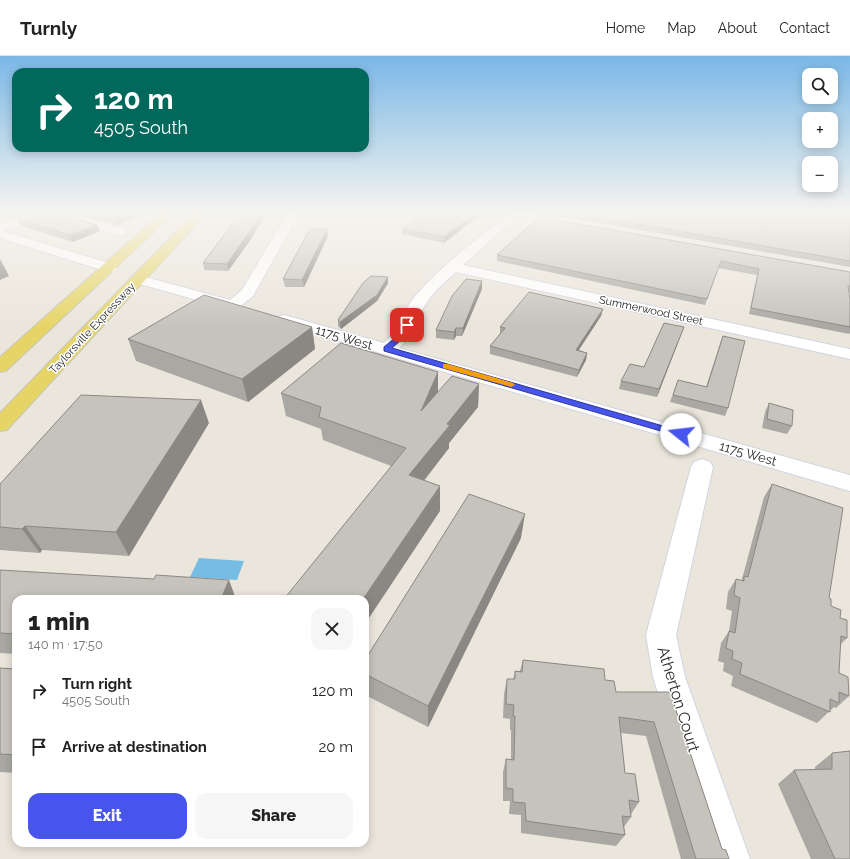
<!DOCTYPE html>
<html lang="en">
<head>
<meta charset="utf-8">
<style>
	body { margin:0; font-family:Raleway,sans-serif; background:#f6f6f6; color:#222; height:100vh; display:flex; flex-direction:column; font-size:15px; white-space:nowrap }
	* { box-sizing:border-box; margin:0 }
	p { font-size:13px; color:#767676 }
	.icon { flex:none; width:22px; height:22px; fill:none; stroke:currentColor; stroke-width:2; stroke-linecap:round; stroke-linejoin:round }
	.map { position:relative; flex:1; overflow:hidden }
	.panel { position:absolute; left:12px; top:539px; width:357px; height:252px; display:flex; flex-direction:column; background:#fff; border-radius:12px; box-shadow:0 2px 10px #0003 }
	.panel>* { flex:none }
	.banner { position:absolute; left:12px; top:12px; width:357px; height:84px; border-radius:12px; box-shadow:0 2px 10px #0003; background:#00695c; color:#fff; overflow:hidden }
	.controls { position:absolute; left:802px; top:12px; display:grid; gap:8px }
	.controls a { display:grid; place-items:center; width:36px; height:36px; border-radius:8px; background:#fff; box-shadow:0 2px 10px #0003; font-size:20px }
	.pin { position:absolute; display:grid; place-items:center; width:34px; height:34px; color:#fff; margin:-17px; border-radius:8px; box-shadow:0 2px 6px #0006 }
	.me { position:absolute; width:44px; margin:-22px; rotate:286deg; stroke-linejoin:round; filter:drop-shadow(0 0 3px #0008) }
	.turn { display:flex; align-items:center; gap:14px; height:84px; padding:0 16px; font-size:18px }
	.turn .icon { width:52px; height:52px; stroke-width:2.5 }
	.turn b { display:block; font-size:28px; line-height:34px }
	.round { display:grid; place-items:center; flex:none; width:42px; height:42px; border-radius:12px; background:#f6f6f6 }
	.headline { display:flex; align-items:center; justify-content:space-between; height:68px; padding:0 16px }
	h1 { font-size:24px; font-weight:800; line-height:30px }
	.action { display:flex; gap:8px; margin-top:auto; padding:8px 16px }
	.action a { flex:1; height:46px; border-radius:12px; background:#4755ec; color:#fff; font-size:16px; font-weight:800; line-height:46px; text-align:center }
	.action a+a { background:#f6f6f6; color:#222 }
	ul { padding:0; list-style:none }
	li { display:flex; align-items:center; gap:12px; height:56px; padding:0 16px }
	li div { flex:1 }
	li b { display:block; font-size:15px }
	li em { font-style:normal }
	header { display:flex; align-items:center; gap:24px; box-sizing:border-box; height:56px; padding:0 20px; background:#fff; border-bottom:1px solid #e0e0e0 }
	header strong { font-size:19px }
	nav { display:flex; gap:22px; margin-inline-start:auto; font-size:14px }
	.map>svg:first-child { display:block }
	.water { fill:#76bde5 }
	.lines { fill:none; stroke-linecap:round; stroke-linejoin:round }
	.street-casing { stroke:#d2d3e1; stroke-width:2 }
	.primary-casing { stroke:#c7c7c7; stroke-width:2 }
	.street { fill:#fff; fill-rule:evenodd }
	.primary { fill:#e6d566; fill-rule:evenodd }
	.wall { fill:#aaa8a2 }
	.shaded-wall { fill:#8b8884 }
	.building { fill:#c6c3bc; stroke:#8b8884 }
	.route { fill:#4755ec; stroke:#2e3799 }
	.slow { fill:#f59e0b }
	.labels { text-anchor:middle; stroke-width:3; stroke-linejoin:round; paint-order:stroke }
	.far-street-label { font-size:11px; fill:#292929; stroke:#fff }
	.street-label { font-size:13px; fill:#292929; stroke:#fff }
	.near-street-label { font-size:16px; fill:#292929; stroke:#fff }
</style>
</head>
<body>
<header>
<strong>Turnly</strong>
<nav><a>Home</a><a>Map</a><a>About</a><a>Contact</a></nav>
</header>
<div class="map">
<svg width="850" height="803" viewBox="0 0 850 803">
	<rect width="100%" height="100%" fill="#ebe6dc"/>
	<polygon class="water" points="199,502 244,505 237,524 190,521"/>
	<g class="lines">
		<defs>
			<g id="street">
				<polygon points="29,158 47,158 45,160 3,175 115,209 117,212 115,215 110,216 105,215 0,182 0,168"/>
				<polygon points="51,158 71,158 125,173 127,176 125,179 121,180 53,160"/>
				<polygon points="287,158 299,158 253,240 238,252 233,254 225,252 133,226 131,223 133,220 138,219 230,244 242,234"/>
				<path d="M507,158H538L571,164L573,167L571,170L567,171L517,161L463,209L850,293V303L456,216C446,225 435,234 427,246C417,260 413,280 399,292L850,419V435L278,267L276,264L278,261L284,259L384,287C399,274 403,254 416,239C442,209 476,185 507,158Z"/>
				<polygon points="702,403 710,406 713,411 676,579 685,621 750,803 710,803 653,621 646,579 691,411 694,406"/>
			</g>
			<g id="primary">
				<polygon points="160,158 173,158 6,315 0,316 0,301"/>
				<polygon points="193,158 206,158 7,374 0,375 0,357"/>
			</g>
		</defs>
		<use href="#street" class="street-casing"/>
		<use href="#primary" class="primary-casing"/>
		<use href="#street" class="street"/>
		<use href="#primary" class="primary"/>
	</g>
	<g class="wall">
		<polygon points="0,158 24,158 12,162 0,159"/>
		<polygon points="77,158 141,158 141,159 117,169"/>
		<polygon points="240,158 266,158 251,183 228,215 204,214 203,207"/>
		<polygon points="414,158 481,158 444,187 402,178 402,173 422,160"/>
		<polygon points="549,158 832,158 850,162 850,211"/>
		<polygon points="539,161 850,216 850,237 849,237 850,245 850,277 849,278 749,258 757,219 718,212 705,249 497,205 497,199"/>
		<polygon points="18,164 100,175 73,186 21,170"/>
		<polygon points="328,180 304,231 285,231 283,223"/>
		<polygon points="388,221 388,227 377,245 341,273 338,270 338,264"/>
		<polygon points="482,225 482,233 462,280 456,280 454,284 436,282 436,274"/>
		<polygon points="603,253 601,260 579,294 587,297 586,304 577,321 490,298 490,290 500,279 500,271"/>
		<polygon points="312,271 315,293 248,346 136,305 128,283"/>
		<polygon points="681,279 657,341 619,333 621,325 644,311"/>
		<polygon points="723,280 728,352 725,360 670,346 678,324 706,331 720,288"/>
		<polygon points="438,316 438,336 479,328 478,351 449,387 449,392 424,425 440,455 391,410 323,384 321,373 286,360 281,337"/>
		<polygon points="769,347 792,370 787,378 762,372 765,356"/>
		<polygon points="209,367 129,500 42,494 40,497 0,494 0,471"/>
		<polygon points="772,428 829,542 831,550 840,562 847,582 840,589 839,617 849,640 836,652 834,651 817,667 731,630 733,620 723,615 724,607 718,605 721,587 729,575 732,555 726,553 728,536 736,523 741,525 742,523 764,441"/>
		<polygon points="521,482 428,671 365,639 365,604"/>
		<polygon points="0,514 16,543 16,598 0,597"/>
		<polygon points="523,604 605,624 616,636 670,636 722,793 729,803 681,803 646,680 621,677 625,717 639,746 631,758 631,761 624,771 625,779 616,790 521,777 521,759 509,758 510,745 503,745 503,716 506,703 511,704 511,674 510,674 510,663 503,662 504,638 507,623 513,623 515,615 520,615"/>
		<polygon points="0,612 16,613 16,717 0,716"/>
		<polygon points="832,697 850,803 811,803 778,728 794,714 815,714 815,711"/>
	</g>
	<g class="shaded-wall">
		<polygon points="10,158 24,158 12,162"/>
		<polygon points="125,158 141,158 141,159 117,169 114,162"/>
		<polygon points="261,158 266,158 251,183 228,215 227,208"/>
		<polygon points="474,158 481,158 444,187 444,181"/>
		<polygon points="97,169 100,175 73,186 70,179"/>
		<polygon points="327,173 328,180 304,231 302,224"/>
		<polygon points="0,203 9,220 0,224"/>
		<polygon points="388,221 388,227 377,245 341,273 340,266"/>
		<polygon points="482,225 482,233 462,280 463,272"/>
		<polygon points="603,253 601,260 574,301 576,294"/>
		<polygon points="312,271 315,293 248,346 242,323"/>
		<polygon points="684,271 681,279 657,341 659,333"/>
		<polygon points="456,272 456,280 454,284 454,276"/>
		<polygon points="587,297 586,304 577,321 579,314"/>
		<polygon points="438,316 438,339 421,355"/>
		<polygon points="479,328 478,351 449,387 449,392 409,443 409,419 447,368"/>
		<polygon points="201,344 209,367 129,500 116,476"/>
		<polygon points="440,430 440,455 365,568 365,543 363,543"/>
		<polygon points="525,458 521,482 428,671 428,650"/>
		<polygon points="25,470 42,494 40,497 22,473"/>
		<polygon points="229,524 236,543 221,543"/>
	</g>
	<g class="building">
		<polygon points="33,158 61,158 97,169 70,179 18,164"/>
		<polygon points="99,158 125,158 114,162"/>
		<polygon points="240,158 261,158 249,176 227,208 203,207"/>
		<polygon points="424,158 474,158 444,181 402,173"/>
		<polygon points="580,158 832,158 850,162 850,205"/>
		<polygon points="539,161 850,216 850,230 848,230 850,244 850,271 751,252 759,213 721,205 707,243 497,199"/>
		<polygon points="310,173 327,173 302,224 283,223"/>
		<polygon points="371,220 388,221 377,239 340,266 338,264 363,227"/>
		<polygon points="466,223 482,225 463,272 456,272 454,276 436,274 452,240"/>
		<polygon points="529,236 603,253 576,294 587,297 579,314 490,290 505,272 500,271"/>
		<polygon points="204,239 312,271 242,323 128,283"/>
		<polygon points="664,267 684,271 659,333 621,325 630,308 644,311"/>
		<polygon points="723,280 745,285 728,352 673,339 678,324 707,331"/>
		<polygon points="341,287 438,316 421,355 452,320 479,328 447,368 450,369 409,419 440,430 363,543 284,543 406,392 319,361 321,351 281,337"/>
		<polygon points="81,339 201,344 116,476 25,470 22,473 0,471 0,428"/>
		<polygon points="769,347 793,354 792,370 767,363"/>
		<polygon points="772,428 843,452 829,542 831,543 831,550 841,554 840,562 847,564 847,582 841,580 839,617 848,621 849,640 839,636 839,647 830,643 830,656 740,618 742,607 732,603 733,595 726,592 729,575 735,577 740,542 734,539 736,523 744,525 744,520 748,521"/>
		<polygon points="469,438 525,458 428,650 365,618 365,604"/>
		<polygon points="0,514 154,523 156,519 229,524 221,543 16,543 16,578 0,577"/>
		<polygon points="523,604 604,613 605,624 614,625 616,636 670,636 722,793 726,794 729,803 696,803 654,666 619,661 625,717 635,718 639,746 629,744 631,761 622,760 625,779 526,765 525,747 513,746 513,733 506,732 506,703 514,704 515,660 513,660 514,649 506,648 507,623 515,623 515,615 522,616"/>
		<polygon points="0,612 16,613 16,699 0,698"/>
		<polygon points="850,695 850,803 835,803 794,714 832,713 832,697"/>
	</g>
	<linearGradient id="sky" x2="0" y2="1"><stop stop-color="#7ab8e7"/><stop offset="0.58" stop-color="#f6f4ef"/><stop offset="1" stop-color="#f6f4ef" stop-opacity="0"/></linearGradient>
	<rect width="850" height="271" fill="url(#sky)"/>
	<polygon class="route" points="405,267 410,269 401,284 392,292 684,376 686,378 684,380 678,380 384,295 384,291 396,281"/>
	<polygon class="slow" points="443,308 448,308 513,327 515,329 511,331 508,330 443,312"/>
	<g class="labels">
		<g class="far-street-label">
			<text transform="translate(651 254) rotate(12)" y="4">Summerwood Street</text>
			<text transform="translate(92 272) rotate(-47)" y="4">Taylorsville Expressway</text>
		</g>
		<g class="street-label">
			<text transform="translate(344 281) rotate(16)" y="5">1175 West</text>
			<text transform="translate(748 397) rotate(16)" y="5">1175 West</text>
		</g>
		<g class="near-street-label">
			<text transform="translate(679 643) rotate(73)" y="6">Atherton Court</text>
		</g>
	</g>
</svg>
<div class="controls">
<a><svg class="icon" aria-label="search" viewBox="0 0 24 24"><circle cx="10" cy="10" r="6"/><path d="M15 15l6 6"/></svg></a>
<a>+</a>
<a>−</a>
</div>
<div class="pin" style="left:407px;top:269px;background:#d93025"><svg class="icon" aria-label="arrive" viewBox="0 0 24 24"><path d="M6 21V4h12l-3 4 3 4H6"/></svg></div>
<svg class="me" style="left:681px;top:378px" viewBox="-20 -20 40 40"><circle r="19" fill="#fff"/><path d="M0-13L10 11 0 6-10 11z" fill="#4755ec"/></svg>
<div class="banner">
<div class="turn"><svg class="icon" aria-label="right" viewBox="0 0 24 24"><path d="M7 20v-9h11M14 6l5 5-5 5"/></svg><div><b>120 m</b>4505 South</div></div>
</div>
<section class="panel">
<div class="headline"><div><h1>1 min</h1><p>140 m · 17:50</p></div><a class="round"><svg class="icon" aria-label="close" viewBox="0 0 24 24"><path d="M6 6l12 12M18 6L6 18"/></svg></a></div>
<ul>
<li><svg class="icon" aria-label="right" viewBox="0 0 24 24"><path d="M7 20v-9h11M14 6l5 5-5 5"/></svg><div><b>Turn right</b><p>4505 South</p></div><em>120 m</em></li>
<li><svg class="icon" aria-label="arrive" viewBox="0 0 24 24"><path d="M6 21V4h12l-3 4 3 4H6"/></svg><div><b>Arrive at destination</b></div><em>20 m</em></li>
</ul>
<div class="action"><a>Exit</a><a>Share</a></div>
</section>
</div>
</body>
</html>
